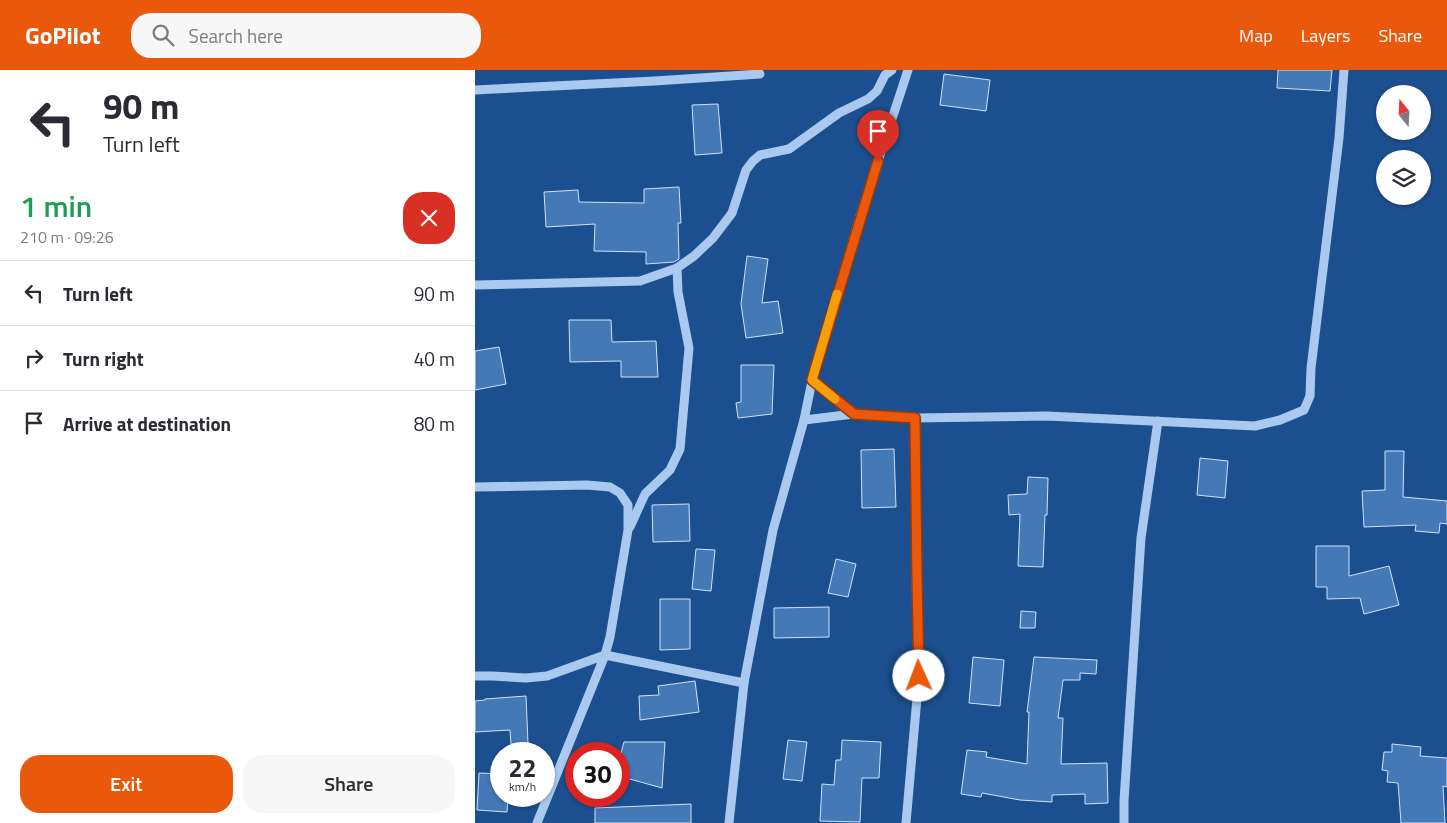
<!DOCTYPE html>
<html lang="en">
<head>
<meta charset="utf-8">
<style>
	body { margin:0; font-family:"Titillium Web",sans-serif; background:#f7f7f7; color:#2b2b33; height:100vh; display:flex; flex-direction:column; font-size:19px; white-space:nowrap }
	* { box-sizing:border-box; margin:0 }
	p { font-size:16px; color:#7c7c81 }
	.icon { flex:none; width:28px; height:28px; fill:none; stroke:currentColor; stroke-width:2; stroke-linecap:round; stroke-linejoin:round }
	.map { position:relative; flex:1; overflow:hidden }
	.sheet { display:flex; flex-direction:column; background:#fff; width:475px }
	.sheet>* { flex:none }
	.banner { background:#fff; color:#2b2b33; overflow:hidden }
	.needle { width:32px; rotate:342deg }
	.fabs { position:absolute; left:901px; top:15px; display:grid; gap:10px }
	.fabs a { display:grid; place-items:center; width:55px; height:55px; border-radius:50%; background:#fff; box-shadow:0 1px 4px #0004; font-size:25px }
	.speed { position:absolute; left:15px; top:672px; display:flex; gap:10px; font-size:25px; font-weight:700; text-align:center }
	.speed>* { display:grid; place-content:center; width:65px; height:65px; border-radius:50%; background:#fff; box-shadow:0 1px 4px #0004; line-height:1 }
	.speed small { font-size:12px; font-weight:400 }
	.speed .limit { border:8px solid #d22; background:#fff; color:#111 }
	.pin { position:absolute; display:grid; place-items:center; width:42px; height:42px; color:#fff; margin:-51px -21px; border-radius:50% 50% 50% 0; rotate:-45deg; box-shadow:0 0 5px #0007 }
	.pin .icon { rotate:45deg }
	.me { position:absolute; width:55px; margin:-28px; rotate:358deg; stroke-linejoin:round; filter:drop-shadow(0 0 4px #0008) }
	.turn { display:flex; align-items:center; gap:18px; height:105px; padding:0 20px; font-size:22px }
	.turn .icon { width:65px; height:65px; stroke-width:2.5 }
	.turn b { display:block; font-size:35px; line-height:42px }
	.round { display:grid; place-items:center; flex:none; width:52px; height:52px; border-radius:20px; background:#f7f7f7 }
	.head { display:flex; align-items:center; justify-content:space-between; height:85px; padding:0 20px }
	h1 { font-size:30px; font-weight:600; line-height:38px; color:#1e9e55 }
	.primary-button { display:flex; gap:10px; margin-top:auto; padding:10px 20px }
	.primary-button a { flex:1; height:58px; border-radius:20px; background:#ea580c; color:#fff; font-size:20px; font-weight:600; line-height:58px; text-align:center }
	.primary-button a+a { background:#f7f7f7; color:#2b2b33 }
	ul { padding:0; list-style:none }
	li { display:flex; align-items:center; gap:15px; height:65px; padding:0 20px; border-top:1px solid #e1e1e2 }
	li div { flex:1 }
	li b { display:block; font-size:19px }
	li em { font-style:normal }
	header { display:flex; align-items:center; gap:30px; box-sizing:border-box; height:70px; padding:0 25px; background:#ea580c; color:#fff }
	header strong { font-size:24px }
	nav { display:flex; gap:28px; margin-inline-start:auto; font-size:18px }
	.search { width:350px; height:45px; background:#f7f7f7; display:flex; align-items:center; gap:12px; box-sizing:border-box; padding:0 18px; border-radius:20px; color:#7c7c81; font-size:19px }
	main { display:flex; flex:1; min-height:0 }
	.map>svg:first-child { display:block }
	.building { fill:#4478b7; stroke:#cfe3fa }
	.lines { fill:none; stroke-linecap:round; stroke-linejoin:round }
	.minor { stroke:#a9c9ee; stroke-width:9 }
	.route-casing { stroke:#983908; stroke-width:12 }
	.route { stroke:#ea580c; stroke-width:9 }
	.slow { stroke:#f59e0b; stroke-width:9 }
</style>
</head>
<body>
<header>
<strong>GoPilot</strong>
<div class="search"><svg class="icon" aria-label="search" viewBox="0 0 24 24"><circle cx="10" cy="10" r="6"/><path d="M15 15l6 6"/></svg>Search here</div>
<nav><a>Map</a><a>Layers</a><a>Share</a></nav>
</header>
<main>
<section class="sheet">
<div class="banner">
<div class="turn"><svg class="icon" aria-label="left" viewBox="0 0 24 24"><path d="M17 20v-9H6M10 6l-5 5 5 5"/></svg><div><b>90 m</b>Turn left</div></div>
</div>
<div class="head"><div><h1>1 min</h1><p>210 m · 09:26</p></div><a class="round" style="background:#d93025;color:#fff"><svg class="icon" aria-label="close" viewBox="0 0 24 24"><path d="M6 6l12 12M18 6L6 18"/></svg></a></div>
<ul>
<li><svg class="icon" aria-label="left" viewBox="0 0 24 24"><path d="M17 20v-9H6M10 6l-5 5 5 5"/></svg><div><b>Turn left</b></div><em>90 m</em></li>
<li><svg class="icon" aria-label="right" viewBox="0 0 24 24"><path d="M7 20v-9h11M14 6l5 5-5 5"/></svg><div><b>Turn right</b></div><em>40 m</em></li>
<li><svg class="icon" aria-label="arrive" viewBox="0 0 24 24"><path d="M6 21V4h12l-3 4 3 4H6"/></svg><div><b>Arrive at destination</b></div><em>80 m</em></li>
</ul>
<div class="primary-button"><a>Exit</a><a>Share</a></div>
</section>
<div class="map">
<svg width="972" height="753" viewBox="0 0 972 753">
	<rect width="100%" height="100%" fill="#1b4f8f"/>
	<g class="building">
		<polygon points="803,0 857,0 855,21 802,18"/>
		<polygon points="469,4 515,10 511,41 465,35"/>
		<polygon points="243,34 247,83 220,85 217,35"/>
		<polygon points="204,117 206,153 203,153 204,189 199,192 171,194 171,182 119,181 120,154 71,157 69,122 103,120 104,132 169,133 169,119"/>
		<polygon points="272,186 293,189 287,233 303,231 308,263 271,268 266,234"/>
		<polygon points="94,250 136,250 137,272 181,271 183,307 146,307 146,291 95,292"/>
		<polygon points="24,277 31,314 0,320 0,281"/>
		<polygon points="266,295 299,295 297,344 263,348 261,333 266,332"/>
		<polygon points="419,379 421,437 387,438 386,380"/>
		<polygon points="910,381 929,381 928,427 972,431 972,454 965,453 964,463 940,461 941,455 889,457 887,421 910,420"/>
		<polygon points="725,388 753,391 750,428 722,425"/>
		<polygon points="553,407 573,408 572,445 570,445 568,497 543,496 545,444 534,445 533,425 552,424"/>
		<polygon points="214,434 215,471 178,472 177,435"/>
		<polygon points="841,476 874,476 874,506 914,496 924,535 889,544 885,528 852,529 852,517 841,517"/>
		<polygon points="221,479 240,480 236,521 217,519"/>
		<polygon points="361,489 381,494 373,527 353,523"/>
		<polygon points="185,529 215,529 215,579 185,580"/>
		<polygon points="354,537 354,567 299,568 299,538"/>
		<polygon points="546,541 561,542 560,558 545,558"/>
		<polygon points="498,587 529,590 525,636 494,633"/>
		<polygon points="559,587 622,590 621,604 605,603 605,610 588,610 583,648 588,648 586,694 632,693 633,733 610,734 610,724 577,725 577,732 545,730 507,723 506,727 486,724 492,680 512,682 511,687 552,694 554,642 552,642"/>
		<polygon points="220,611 224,642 165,650 164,626 184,625 183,616"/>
		<polygon points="51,626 53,673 36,674 35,660 0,662 0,631 10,630 10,629"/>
		<polygon points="313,670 332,672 327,711 308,709"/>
		<polygon points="367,670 406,672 404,708 387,708 385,752 345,751 347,714 359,715 361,690 366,690"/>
		<polygon points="149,672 190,672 187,718 144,706 144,690"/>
		<polygon points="917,674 946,677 945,686 972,688 972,717 968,716 970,753 926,753 923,713 912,712 913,701 907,700 909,682 917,682"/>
		<polygon points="4,703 26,704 26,726 33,726 32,742 2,740"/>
		<polygon points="216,734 216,753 120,753 120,738"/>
	</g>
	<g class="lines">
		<g class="minor">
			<polyline points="0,20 180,11 285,4"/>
			<polyline points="0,215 165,211 202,198 219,186 238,168 257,143 271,100 278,91 285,85 314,79 364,43 393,29 402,21 410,5 417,0"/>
			<polyline points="337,311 379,344"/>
			<polyline points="329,350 379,344 440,348 572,346 780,356 805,350 829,340 835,326 836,298 864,68 869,0"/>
			<polyline points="0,417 112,415 135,417 145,423 153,435 153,460 135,567 130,585 62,753"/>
			<polyline points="155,457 170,424 195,400 205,379 214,278 203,222 202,198"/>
			<polyline points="0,606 17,606 51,608 72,606 130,585 269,613"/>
			<polyline points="254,753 269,613 298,460 329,350 337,311 385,146 433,0"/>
			<polyline points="431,753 444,605 441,509 440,348"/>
			<polyline points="649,753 649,731 666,468 683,351"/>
		</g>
	</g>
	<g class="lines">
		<defs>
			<polyline id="route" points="403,91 337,310 379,344 440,348 442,509 444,606"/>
		</defs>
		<use href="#route" class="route-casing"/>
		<use href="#route" class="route"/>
		<polyline class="slow" points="360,329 337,310 362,224"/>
	</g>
</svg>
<div class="fabs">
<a><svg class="needle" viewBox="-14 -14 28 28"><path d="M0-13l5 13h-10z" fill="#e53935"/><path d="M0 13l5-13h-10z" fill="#7c7c81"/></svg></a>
<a><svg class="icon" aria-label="layers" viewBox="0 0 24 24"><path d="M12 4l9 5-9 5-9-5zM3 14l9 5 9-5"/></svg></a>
</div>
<div class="speed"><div>22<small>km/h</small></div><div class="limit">30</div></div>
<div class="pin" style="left:403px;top:91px;background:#d93025"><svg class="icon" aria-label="arrive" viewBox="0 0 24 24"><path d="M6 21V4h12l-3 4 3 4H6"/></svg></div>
<svg class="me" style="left:444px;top:606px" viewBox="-20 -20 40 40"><circle r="19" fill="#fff"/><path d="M0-13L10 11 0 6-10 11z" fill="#ea580c"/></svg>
</div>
</main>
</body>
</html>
